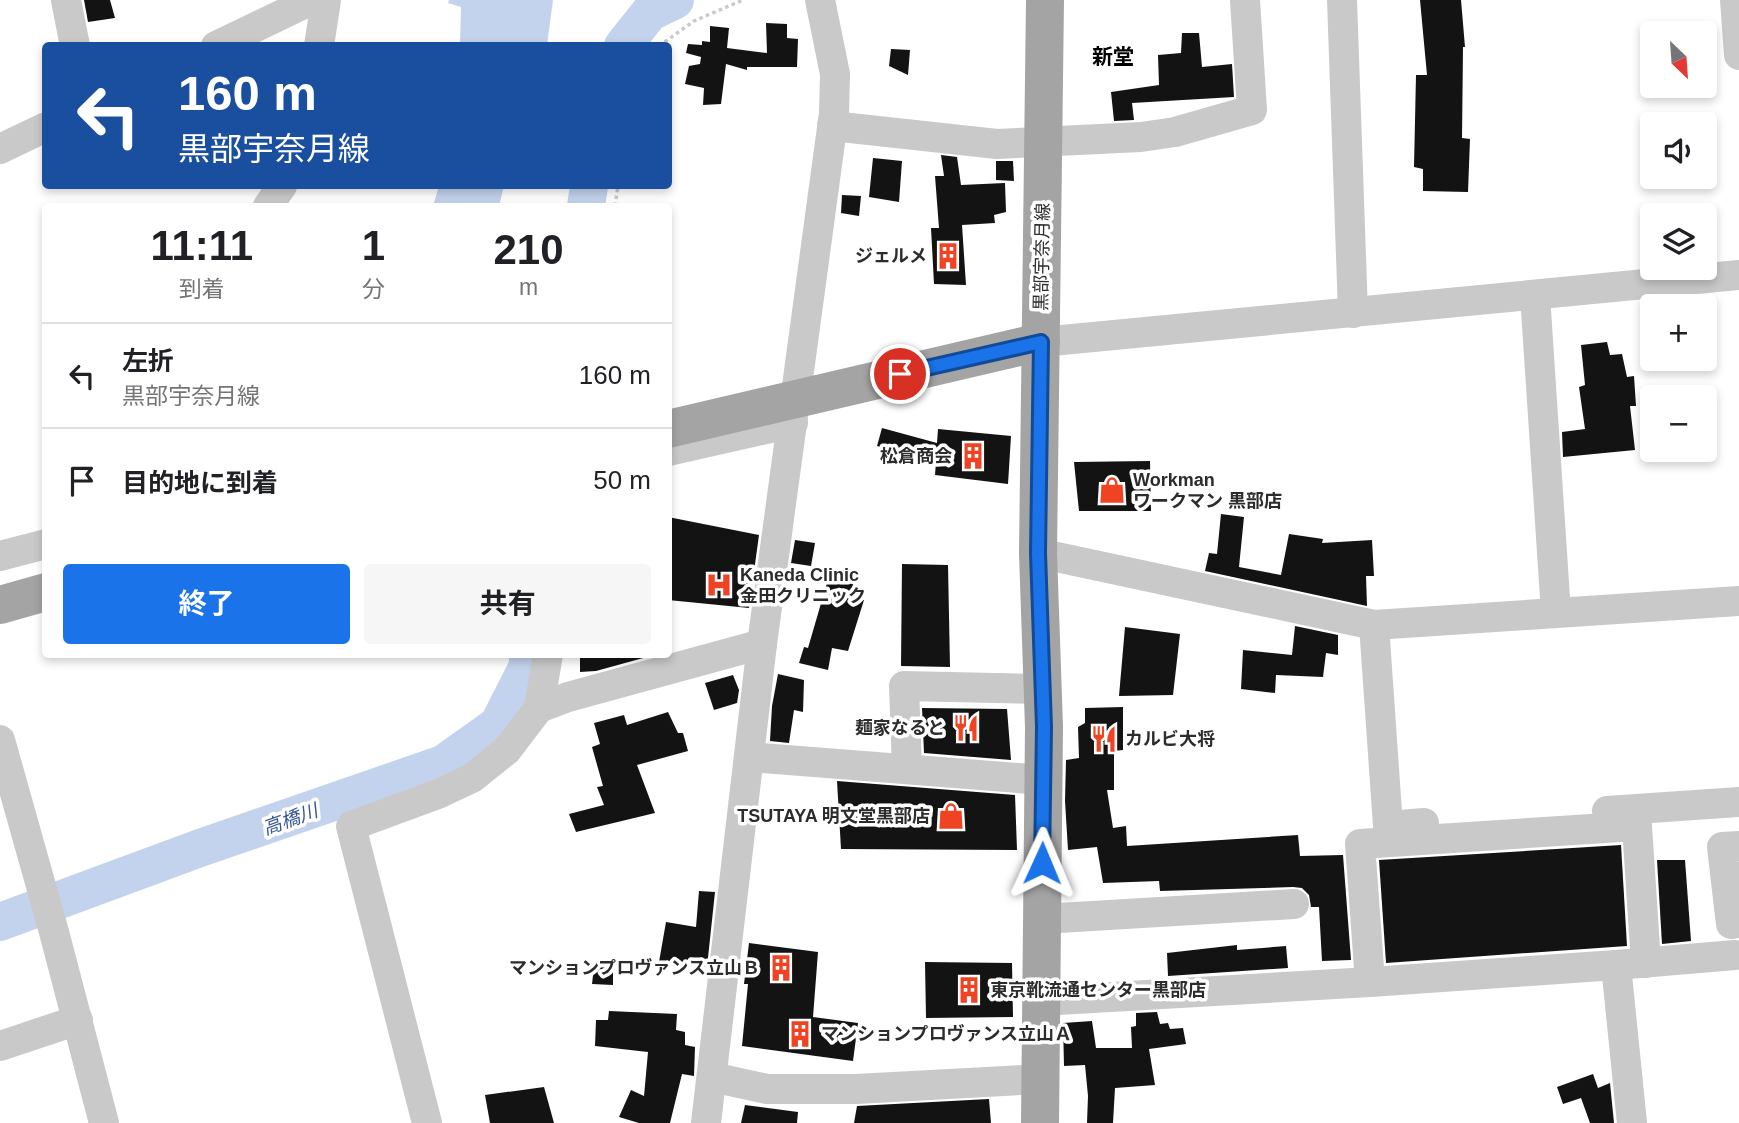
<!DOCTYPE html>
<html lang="ja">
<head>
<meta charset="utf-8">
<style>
	body { margin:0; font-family:Helvetica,"Noto Sans JP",sans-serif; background:#f6f6f6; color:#202124; height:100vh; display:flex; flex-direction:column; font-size:26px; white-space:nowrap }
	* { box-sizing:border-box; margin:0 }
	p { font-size:23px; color:#757577 }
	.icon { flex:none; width:38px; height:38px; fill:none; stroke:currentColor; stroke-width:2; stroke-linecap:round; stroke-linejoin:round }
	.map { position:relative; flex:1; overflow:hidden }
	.panel { position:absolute; left:42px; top:203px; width:630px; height:455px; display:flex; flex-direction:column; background:#fff; border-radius:7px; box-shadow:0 4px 10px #0003 }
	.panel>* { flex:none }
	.guide { position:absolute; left:42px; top:42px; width:630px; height:147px; border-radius:7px; box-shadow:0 4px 10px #0003; background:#1a4fa0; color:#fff; overflow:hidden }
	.needle { width:46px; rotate:155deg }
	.buttons { position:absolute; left:1640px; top:21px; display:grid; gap:14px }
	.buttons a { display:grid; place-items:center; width:77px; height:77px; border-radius:7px; background:#fff; box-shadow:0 4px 10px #0003; font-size:35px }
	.pin { position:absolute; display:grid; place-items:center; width:60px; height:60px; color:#fff; margin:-30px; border:4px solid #fff; border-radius:50%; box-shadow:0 2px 7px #0007 }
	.me { position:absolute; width:77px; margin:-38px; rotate:1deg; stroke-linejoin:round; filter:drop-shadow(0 0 5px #0008) }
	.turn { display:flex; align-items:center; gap:24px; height:147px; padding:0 21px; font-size:32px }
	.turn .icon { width:91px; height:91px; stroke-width:2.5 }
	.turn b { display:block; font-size:49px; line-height:60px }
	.eta { display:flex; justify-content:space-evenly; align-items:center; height:119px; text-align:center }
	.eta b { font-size:42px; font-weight:700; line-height:49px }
	.action { display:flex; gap:14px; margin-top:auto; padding:14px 21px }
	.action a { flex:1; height:80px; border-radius:7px; background:#1a73e8; color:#fff; font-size:28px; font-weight:700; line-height:80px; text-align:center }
	.action a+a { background:#f6f6f6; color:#202124 }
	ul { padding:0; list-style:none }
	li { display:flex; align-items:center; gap:21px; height:105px; padding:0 21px; border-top:2px solid #e0e0e0 }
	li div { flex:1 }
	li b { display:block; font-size:26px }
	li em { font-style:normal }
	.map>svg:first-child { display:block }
	.water { fill:#c3d3ed }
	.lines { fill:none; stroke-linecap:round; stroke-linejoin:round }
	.river { stroke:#c3d3ed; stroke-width:38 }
	.building { fill:#131313 }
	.path { stroke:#c9c9c9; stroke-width:3.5; stroke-dasharray:3.5 3.5; stroke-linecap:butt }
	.minor { stroke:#c9c9c9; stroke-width:30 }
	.major { stroke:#a4a4a4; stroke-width:38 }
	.route-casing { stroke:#114b97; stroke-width:18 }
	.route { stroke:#1a73e8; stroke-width:12 }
	.labels { text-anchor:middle; stroke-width:7; stroke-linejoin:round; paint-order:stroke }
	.poi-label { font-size:18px; font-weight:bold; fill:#2c2c2c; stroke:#fff; text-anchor:end }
	.street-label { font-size:18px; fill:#2c2c2c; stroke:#fff }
	.water-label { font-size:19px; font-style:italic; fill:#365992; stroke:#fff }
	.quarter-label { font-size:21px; font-weight:bold; fill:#000; stroke:#fff }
</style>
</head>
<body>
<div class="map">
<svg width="1739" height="1123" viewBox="0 0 1739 1123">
	<rect width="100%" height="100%" fill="#fff"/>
	<g class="water">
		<polygon points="449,0 553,0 547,45 460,45 461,7 448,3"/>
		<polygon points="439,186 504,186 499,206 433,206"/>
	</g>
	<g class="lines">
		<g class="river">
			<polyline points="623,46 650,12 675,0"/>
			<polyline points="586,206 589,186"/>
			<polyline points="0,922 200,848 443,764 498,725 527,668 529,654"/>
		</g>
	</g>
	<g class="building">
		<polygon points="84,0 110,0 115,18 88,22"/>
		<polygon points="1420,0 1461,0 1465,47 1463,47 1462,138 1470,139 1468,192 1423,191 1423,169 1414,167 1416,75 1427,75"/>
		<polygon points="766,23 787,24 787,38 798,39 797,67 747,67 747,70 726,64 721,104 703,105 704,88 685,84 689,66 700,64 701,57 686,53 688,44 702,45 702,41 710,42 710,26 729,28 727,48 767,53"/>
		<polygon points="1182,33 1199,33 1202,67 1232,64 1234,97 1132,103 1134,120 1114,121 1111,92 1159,85 1158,55 1181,53"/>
		<polygon points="891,49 910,50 908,75 889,66"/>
		<polygon points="941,155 957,157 961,185 1005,183 1006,212 994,215 995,223 962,225 966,285 934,284 931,228 939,228 935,176 944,176"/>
		<polygon points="873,158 902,161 899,202 869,197"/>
		<polygon points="996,161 1013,161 1014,181 996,180"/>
		<polygon points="842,195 861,196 859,216 841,213"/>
		<polygon points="1607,342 1610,355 1622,354 1627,377 1634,376 1636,406 1630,406 1635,450 1563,457 1562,432 1585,429 1579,387 1585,385 1581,345"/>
		<polygon points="882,428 937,443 938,429 1011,436 1008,484 935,475 936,462 877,446"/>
		<polygon points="1150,461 1151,511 1079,511 1074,462"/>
		<polygon points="1221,514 1244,517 1239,567 1281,575 1289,534 1323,539 1322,543 1372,540 1374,576 1366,576 1367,606 1205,571 1209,553 1217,554"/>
		<polygon points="668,517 759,535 749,608 668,600"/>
		<polygon points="795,540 815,543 811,566 791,563"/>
		<polygon points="902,564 948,565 950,667 901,666"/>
		<polygon points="831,569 855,577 852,596 864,600 848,651 832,648 828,670 799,663 804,647 808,648"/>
		<polygon points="1295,626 1338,635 1338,655 1326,653 1323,677 1276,675 1275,693 1241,689 1243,650 1292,655"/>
		<polygon points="1125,627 1180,634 1173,695 1119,696"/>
		<polygon points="580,654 654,654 654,655 596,671 580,672"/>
		<polygon points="778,674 804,680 803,712 794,710 789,743 770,741 772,706"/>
		<polygon points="733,675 739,690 737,703 714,710 705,683"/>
		<polygon points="1123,707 1123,750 1114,751 1114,790 1107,790 1113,828 1126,826 1127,846 1298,835 1300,856 1343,855 1351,960 1322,961 1319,907 1311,907 1309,895 1302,888 1293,887 1160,891 1159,881 1103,883 1097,847 1068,850 1065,801 1066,760 1079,758 1078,727 1085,723 1085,708"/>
		<polygon points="922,708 1007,709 1011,760 924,753"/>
		<polygon points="668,712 678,733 683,733 688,751 637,765 655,813 576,832 569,814 604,805 597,787 603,786 592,747 600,744 594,723 624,715 627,725"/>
		<polygon points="837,781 1015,795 1017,850 841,849"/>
		<polygon points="1621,845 1627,946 1386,963 1379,860"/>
		<polygon points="1657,860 1685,860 1691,941 1662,944"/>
		<polygon points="699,891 715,892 707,967 659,962 666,922 696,927"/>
		<polygon points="749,943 818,952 813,1017 858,1023 853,1061 742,1046 748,984 744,984"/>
		<polygon points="1237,945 1237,950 1286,946 1288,968 1168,976 1167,953"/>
		<polygon points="925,962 1012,963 1013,1017 926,1018"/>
		<polygon points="594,967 613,968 613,985 592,984"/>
		<polygon points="609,1011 677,1014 676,1030 685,1032 685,1045 695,1047 694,1076 682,1074 670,1123 639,1123 619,1117 631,1090 644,1096 648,1052 595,1046 596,1020 608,1020"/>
		<polygon points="1157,1012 1160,1024 1168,1023 1170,1029 1183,1028 1186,1044 1149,1049 1155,1085 1115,1088 1113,1123 1087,1123 1088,1096 1085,1065 1064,1066 1063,1023 1092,1021 1096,1048 1132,1048 1131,1027 1136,1026 1136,1013"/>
		<polygon points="1593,1074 1598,1088 1610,1083 1614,1123 1590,1123 1581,1098 1563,1104 1557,1087"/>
		<polygon points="544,1087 554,1123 490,1123 485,1095"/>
		<polygon points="989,1099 991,1123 854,1123 857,1106"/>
		<polygon points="745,1105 798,1112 797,1123 741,1123"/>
	</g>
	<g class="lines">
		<g class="path">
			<polyline points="659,46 694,21 743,0"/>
			<polyline points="615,206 618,186"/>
		</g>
		<g class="minor">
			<polyline points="66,0 75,46"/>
			<polyline points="1342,0 1353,313"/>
			<polyline points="1735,0 1739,55"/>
			<polyline points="216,46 312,0"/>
			<polyline points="319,46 326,0"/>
			<polyline points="832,126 997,144 1141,137 1175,132 1252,110 1245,0"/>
			<polyline points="0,149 46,127"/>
			<polyline points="268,206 282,186"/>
			<polyline points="1535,295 1556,613"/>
			<polyline points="1041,342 1739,275"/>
			<polyline points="668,451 793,423"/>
			<polyline points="1038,553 1374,625 1739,601"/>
			<polyline points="0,556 46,544"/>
			<polyline points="1374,625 1388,826 1424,823"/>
			<polyline points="539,708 548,654"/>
			<polyline points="0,740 54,932 104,1123"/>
			<polyline points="749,757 1043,780"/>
			<polyline points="907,769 904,686 1043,689"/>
			<polyline points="1607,811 1739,802"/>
			<polyline points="1739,846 1722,847 1731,924 1739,923"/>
			<polyline points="1042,919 1294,904"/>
			<polyline points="1646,963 1637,826 1360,844 1370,982 1616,965 1735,955"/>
			<polyline points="1616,965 1632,1123"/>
			<polyline points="1041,1001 1370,982"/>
			<polyline points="0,1046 78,1020"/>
			<polyline points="712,1077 767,1089 856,1089 1041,1079"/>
			<polyline points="427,1123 351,826 438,794 472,778 507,750 539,708 568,697 762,644"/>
			<polyline points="706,1123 762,644 834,113 835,74 820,0"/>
		</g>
		<g class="major">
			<polyline points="668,429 1041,342"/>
			<polyline points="0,605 46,592"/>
			<polyline points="1040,1123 1044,727 1038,553 1045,0"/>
		</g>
	</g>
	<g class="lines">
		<defs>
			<polyline id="route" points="900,374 1041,342 1038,553 1044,727 1042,863"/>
		</defs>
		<use href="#route" class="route-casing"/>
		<use href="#route" class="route"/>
	</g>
	<defs>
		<symbol id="building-bare" viewBox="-9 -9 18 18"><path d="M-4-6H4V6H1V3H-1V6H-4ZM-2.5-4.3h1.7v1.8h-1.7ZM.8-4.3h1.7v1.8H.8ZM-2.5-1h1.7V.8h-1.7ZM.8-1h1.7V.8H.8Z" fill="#ef4323" stroke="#fff" stroke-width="2.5" paint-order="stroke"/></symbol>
		<symbol id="shop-bare" viewBox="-9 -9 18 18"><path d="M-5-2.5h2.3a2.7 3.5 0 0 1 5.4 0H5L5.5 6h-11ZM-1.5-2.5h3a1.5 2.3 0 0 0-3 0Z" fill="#ef4323" stroke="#fff" stroke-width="2.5" paint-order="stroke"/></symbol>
		<symbol id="hospital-bare" viewBox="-9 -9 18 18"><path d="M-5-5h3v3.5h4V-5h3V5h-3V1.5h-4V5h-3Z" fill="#ef4323" stroke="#fff" stroke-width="2.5" paint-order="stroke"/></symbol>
		<symbol id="restaurant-bare" viewBox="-9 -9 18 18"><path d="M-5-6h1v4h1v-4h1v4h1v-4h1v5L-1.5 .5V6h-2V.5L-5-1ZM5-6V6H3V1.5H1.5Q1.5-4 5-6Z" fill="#ef4323" stroke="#fff" stroke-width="2.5" paint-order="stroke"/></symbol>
	</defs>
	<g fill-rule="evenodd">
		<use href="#building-bare" x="929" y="237" width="38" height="38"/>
		<use href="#building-bare" x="954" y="437" width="38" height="38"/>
		<use href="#shop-bare" x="1093" y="471" width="38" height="38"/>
		<use href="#hospital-bare" x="700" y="566" width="38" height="38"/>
		<use href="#restaurant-bare" x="947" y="709" width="38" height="38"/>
		<use href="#restaurant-bare" x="1085" y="720" width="38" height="38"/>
		<use href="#shop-bare" x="932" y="797" width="38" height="38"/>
		<use href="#building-bare" x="762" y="949" width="38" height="38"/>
		<use href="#building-bare" x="950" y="971" width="38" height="38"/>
		<use href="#building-bare" x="781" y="1015" width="38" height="38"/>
	</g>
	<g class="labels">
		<g class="poi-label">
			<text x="927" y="262">ジェルメ</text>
			<text x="952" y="462">松倉商会</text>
			<text x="1133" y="486" text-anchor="start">Workman<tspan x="1133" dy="21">ワークマン 黒部店</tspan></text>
			<text x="740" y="581" text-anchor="start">Kaneda Clinic<tspan x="740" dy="21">金田クリニック</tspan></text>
			<text x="945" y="734">麺家なると</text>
			<text x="1125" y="745" text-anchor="start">カルビ大将</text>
			<text x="930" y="822">TSUTAYA 明文堂黒部店</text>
			<text x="760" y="974">マンションプロヴァンス立山Ｂ</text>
			<text x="990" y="996" text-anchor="start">東京靴流通センター黒部店</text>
			<text x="821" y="1040" text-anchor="start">マンションプロヴァンス立山Ａ</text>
		</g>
		<g class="street-label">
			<text transform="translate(1042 257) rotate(-89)" y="6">黒部宇奈月線</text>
		</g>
		<g class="water-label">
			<text transform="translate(290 819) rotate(-20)" y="7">高橋川</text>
		</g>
		<g class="quarter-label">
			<text x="1113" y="64">新堂</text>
		</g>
	</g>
</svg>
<div class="buttons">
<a><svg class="needle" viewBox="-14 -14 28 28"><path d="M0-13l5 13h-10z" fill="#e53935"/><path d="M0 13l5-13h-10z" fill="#757577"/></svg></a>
<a><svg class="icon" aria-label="sound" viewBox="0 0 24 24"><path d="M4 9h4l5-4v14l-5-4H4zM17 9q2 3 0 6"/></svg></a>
<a><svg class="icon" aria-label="layers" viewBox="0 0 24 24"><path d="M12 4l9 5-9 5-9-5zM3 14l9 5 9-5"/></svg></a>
<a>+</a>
<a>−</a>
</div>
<div class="pin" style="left:900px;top:374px;background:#d93025"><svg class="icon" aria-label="arrive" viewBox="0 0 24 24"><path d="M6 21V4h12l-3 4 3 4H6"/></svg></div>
<svg class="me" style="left:1042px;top:863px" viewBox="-20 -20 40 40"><path d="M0-17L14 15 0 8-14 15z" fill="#1a73e8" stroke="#fff" stroke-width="4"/></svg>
<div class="guide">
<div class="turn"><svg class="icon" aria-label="left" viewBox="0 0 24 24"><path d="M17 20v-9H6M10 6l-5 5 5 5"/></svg><div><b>160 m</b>黒部宇奈月線</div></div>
</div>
<section class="panel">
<div class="eta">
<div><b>11:11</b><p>到着</p></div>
<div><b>1</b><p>分</p></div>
<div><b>210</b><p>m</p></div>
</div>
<ul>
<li><svg class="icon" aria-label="left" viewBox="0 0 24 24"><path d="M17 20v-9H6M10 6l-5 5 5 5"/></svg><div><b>左折</b><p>黒部宇奈月線</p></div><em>160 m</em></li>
<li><svg class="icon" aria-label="arrive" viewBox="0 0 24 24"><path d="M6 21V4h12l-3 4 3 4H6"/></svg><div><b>目的地に到着</b></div><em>50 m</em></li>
</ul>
<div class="action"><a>終了</a><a>共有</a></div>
</section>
</div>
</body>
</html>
